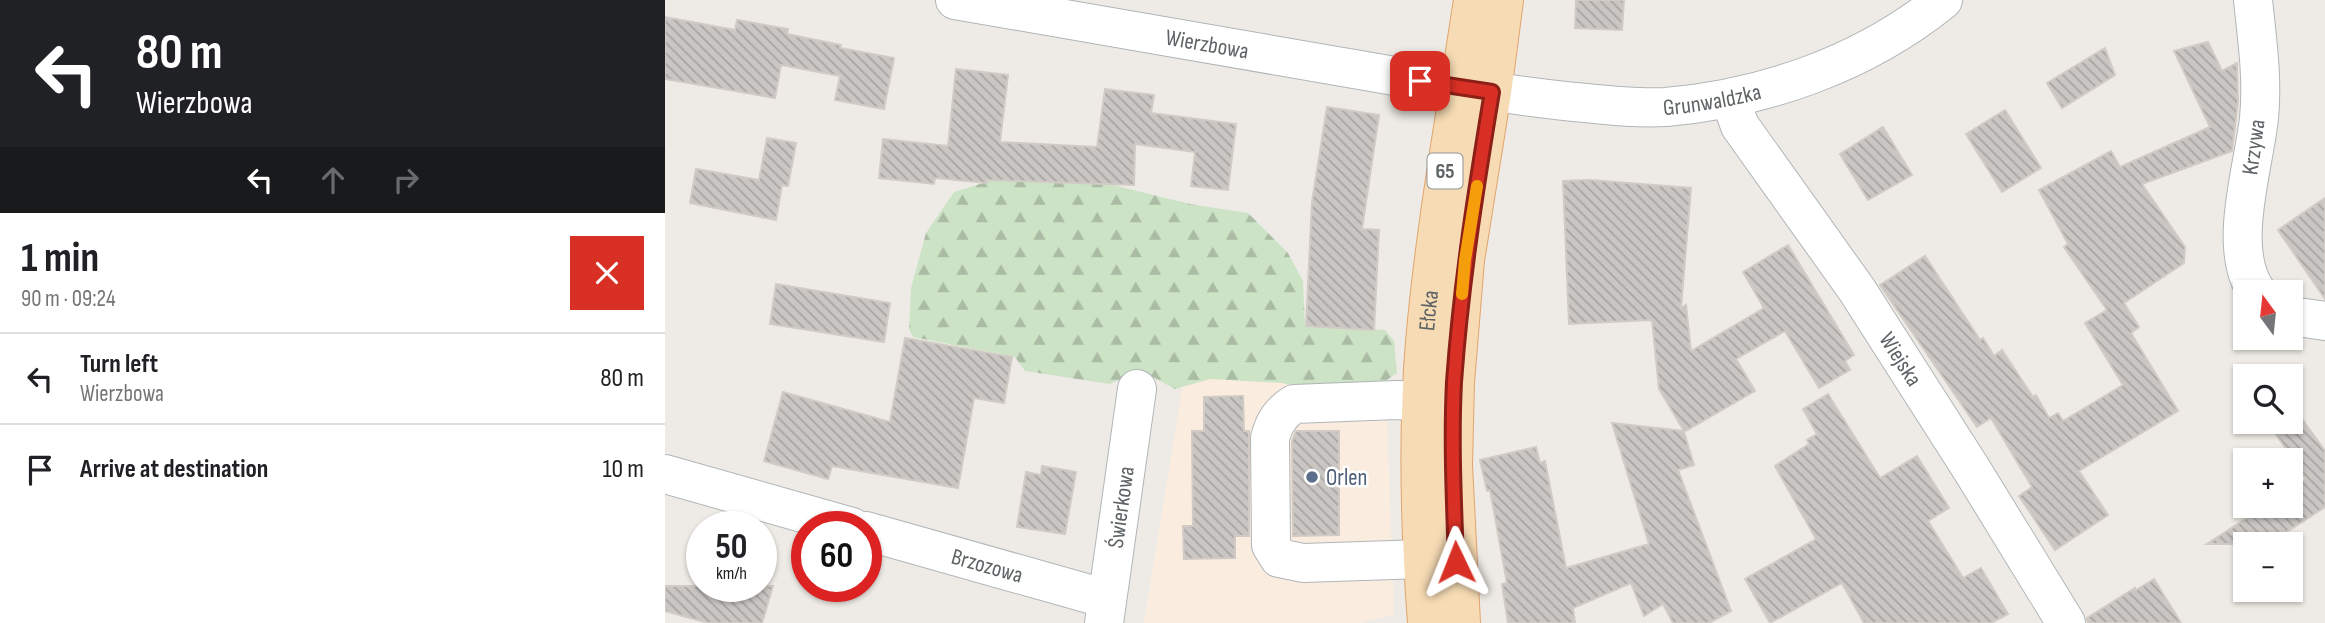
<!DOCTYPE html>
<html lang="en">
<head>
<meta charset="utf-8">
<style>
	body { margin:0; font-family:"Sofia Sans Condensed",sans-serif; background:#f6f6f6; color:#202124; height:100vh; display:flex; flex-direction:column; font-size:26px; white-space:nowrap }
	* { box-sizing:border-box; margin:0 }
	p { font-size:23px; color:#757577 }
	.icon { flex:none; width:38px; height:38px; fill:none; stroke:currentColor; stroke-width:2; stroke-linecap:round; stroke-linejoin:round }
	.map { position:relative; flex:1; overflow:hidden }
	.sheet { display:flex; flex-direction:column; background:#fff; width:665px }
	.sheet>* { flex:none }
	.guide { background:#202124; color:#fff; overflow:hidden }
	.needle { width:46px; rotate:345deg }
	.buttons { position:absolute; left:1568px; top:280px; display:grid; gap:14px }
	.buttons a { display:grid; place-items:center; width:70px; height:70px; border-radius:0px; background:#fff; box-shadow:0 2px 5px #0004; font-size:35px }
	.speed { position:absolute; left:21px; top:511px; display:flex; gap:14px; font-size:35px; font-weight:700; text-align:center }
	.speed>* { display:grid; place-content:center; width:91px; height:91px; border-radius:50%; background:#fff; box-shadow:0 2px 5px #0004; line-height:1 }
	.speed small { font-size:18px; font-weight:400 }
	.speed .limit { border:10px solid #d22; background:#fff; color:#111 }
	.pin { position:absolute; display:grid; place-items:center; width:60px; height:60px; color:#fff; margin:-30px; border-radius:14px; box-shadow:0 4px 10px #0006 }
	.me { position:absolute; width:77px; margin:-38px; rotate:358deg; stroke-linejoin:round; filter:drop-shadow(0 0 5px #0008) }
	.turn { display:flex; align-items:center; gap:24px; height:147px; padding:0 21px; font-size:32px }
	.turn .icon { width:91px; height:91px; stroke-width:2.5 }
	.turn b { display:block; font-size:49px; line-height:60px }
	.lanes { display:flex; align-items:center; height:66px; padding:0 21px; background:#0003; justify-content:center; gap:35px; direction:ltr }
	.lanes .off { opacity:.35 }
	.round { display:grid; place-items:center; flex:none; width:74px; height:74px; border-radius:0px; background:#f6f6f6 }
	.overview { display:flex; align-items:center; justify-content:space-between; height:119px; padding:0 21px }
	h1 { font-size:42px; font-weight:700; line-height:52px }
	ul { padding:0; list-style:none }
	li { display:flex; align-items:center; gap:21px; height:91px; padding:0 21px; border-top:2px solid #e0e0e0 }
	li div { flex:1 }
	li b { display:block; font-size:26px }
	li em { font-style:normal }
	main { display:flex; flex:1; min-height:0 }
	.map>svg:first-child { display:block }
	.commercial { fill:#faede0 }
	.forest { fill:url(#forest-firs) }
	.building { fill:url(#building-back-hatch); stroke:#d2cbc5; stroke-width:2 }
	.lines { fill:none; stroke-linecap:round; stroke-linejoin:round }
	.minor-casing { stroke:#b1b5b7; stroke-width:40 }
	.major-casing { stroke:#e1a46d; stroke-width:40 }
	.minor { stroke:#fff; stroke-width:38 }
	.major { stroke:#f6dbb4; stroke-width:38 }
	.route-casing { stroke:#8d1f18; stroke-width:18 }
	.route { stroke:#d93025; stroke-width:12 }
	.slow { stroke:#f59e0b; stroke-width:12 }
	.service-dot { fill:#5c6f8a; stroke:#fff; stroke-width:2.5 }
	.labels { text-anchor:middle; stroke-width:5; stroke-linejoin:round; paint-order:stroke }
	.shield { fill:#fff; stroke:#8e9293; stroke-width:2 }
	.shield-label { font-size:21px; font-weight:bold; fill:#5e6365 }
	.street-label { font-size:23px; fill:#5e6365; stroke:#fff }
	.service-label { font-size:23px; fill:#4e5e75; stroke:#fff; text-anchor:start }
</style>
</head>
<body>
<main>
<section class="sheet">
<div class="guide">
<div class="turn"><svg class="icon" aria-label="left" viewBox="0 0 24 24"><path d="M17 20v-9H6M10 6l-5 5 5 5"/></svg><div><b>80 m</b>Wierzbowa</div></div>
<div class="lanes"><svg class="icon" aria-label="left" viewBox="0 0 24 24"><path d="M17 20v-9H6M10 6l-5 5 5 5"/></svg><svg class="icon off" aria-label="ahead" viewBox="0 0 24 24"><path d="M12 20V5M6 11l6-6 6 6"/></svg><svg class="icon off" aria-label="right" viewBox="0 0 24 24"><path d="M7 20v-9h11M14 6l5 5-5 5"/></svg></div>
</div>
<div class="overview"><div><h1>1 min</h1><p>90 m · 09:24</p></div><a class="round" style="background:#d93025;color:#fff"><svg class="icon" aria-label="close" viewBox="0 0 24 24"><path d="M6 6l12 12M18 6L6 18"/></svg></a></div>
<ul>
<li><svg class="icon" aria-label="left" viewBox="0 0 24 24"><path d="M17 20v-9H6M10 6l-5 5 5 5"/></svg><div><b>Turn left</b><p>Wierzbowa</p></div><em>80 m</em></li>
<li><svg class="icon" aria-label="arrive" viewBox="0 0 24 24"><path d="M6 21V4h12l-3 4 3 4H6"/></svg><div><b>Arrive at destination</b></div><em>10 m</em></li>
</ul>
</section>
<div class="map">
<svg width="1660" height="623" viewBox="0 0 1660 623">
	<defs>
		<pattern id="forest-firs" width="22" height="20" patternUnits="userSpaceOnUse" patternTransform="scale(1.75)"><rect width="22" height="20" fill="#cde3c6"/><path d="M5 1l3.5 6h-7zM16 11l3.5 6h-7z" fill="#aabca4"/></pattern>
		<pattern id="building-back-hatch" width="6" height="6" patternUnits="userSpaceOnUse" patternTransform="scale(1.75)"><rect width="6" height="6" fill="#cac6c3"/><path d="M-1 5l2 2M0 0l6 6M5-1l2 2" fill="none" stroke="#a7a4a2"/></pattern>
	</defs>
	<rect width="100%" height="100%" fill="#eeebe6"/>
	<polygon class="commercial" points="720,364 729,615 696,623 479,623 520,371"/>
	<polygon class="forest" points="347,174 436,182 525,204 583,213 623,253 638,281 640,325 720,330 729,341 732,373 713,386 657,393 617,383 545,379 510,389 475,370 445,384 360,371 350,357 248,337 244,329 246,288 261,233 289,192"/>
	<g class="building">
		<polygon points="911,0 959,0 957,30 910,28"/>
		<polygon points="0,17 70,30 72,20 123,29 122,34 176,45 175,48 229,58 219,109 170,100 175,76 116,65 110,98 0,79"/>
		<polygon points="1543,42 1557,71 1572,63 1573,102 1567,151 1477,184 1520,247 1519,263 1459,303 1474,327 1466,333 1513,411 1414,471 1443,515 1390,550 1354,496 1367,487 1326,418 1312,427 1215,285 1260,256 1315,340 1318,338 1329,356 1337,350 1368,397 1371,395 1384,418 1393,413 1398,421 1458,385 1420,323 1442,310 1399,247 1403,244 1374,190 1446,151 1455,167 1545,127 1509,51"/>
		<polygon points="1440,48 1450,75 1397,108 1382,83"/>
		<polygon points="291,69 343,75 335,142 432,147 440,89 489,95 486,113 571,124 563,190 526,186 530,152 470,144 469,185 322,180 322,183 270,178 269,184 214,178 218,139 283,146"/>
		<polygon points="662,107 714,115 697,229 714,230 709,330 641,326 647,202"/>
		<polygon points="1340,110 1376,168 1337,192 1301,134"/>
		<polygon points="1218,127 1247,175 1203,200 1175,154"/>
		<polygon points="102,138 131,143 123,186 117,185 111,220 25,203 31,169 94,180"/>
		<polygon points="925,180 1026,188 1016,308 1021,305 1026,351 1099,308 1078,272 1123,245 1189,355 1180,361 1185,370 1154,388 1120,331 1071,359 1090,391 1019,432 1029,465 1013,470 1066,611 1044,623 1008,623 998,604 979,616 966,583 908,608 910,623 843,623 837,584 842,583 825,490 822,491 815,460 871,447 875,463 880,461 901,568 984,544 947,423 1019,431 994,389 987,320 904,324 898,181"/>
		<polygon points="1660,198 1660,299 1613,230"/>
		<polygon points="111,284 225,303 219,342 105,324"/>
		<polygon points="240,338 347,357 339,403 309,398 293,488 167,466 163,479 99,461 118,392 225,422"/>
		<polygon points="1163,394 1215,478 1252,456 1284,508 1263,521 1298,578 1316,568 1343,614 1326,623 1199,623 1177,583 1105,623 1080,579 1151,539 1110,466 1144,444 1142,440 1152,434 1138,409"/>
		<polygon points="578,396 579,431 584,431 584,536 570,536 570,558 519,559 518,526 528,526 527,431 539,431 539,397"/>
		<polygon points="1630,409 1660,451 1660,507 1603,544 1542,544 1600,506 1626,506 1626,489 1641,479 1606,427 1613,422 1626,422 1626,412"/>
		<polygon points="631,431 674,431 674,535 628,536 627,441"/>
		<polygon points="377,466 411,472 400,534 352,527 361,472 376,475"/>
		<polygon points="1489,579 1516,623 1423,623 1422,618 1470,588 1471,590"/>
		<polygon points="0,586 108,586 97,623 43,623 0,611"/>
	</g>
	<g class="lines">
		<defs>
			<g id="minor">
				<path id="s1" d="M290,0C431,24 571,49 712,73C775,84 837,94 900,101C934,104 967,109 1001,107C1101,98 1199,64 1278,0"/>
				<path d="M1588,0C1592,39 1598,79 1594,118C1589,167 1561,249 1592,292"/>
				<path id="s2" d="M1065,99L1075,126L1192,290L1307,470L1401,623"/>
				<polyline points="1626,316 1660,321"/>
				<polyline points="0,474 187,527"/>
				<path id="s3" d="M201,531L442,599"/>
				<path d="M758,559L638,563L614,558L606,545L605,438C609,423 615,413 629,404L732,400L789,402"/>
				<path id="s4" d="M439,623L472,389"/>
			</g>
			<g id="major">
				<path id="s5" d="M762,623C755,529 752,436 760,342C770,227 791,114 808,0"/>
				<polyline points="796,623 788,465 790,382 800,260 827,92 839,0"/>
			</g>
		</defs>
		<use href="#minor" class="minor-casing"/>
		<use href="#major" class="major-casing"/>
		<use href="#minor" class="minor"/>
		<use href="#major" class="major"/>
	</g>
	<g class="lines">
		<defs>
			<path id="route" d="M755,81L827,92C811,188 796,284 789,382C786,442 789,502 791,562"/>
		</defs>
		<use href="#route" class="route-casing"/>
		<use href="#route" class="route"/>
		<polyline class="slow" points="797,294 800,260 812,186"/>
	</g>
	<circle class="service-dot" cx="647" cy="477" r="7"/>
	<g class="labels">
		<rect class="shield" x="762.5" y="153.5" width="35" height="35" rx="5"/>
		<g class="shield-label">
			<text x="780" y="178">65</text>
		</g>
		<g class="street-label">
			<text dy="8" stroke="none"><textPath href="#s1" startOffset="256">Wierzbowa</textPath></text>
			<text dy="8" stroke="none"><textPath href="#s1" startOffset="766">Grunwaldzka</textPath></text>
			<text transform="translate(1588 147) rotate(-82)" y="8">Krzywa</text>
			<text dy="8" stroke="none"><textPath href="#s5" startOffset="313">Ełcka</textPath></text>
			<text dy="8" stroke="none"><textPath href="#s2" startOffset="312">Wiejska</textPath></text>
			<text dy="8" stroke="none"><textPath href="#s4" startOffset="117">Świerkowa</textPath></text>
			<text dy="8" stroke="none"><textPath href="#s3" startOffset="126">Brzozowa</textPath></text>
		</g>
		<g class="service-label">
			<text x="661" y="485">Orlen</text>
		</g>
	</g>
</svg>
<div class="buttons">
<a><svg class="needle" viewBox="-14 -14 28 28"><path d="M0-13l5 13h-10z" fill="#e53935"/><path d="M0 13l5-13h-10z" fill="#757577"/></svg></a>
<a><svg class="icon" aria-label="search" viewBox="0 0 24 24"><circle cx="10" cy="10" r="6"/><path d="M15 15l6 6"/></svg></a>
<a>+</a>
<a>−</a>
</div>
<div class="speed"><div>50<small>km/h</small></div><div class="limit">60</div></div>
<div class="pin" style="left:755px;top:81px;background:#d93025"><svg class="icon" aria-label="arrive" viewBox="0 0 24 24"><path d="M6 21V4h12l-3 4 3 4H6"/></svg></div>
<svg class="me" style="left:791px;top:562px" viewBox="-20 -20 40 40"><path d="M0-17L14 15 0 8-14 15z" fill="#d93025" stroke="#fff" stroke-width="4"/></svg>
</div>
</main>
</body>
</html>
